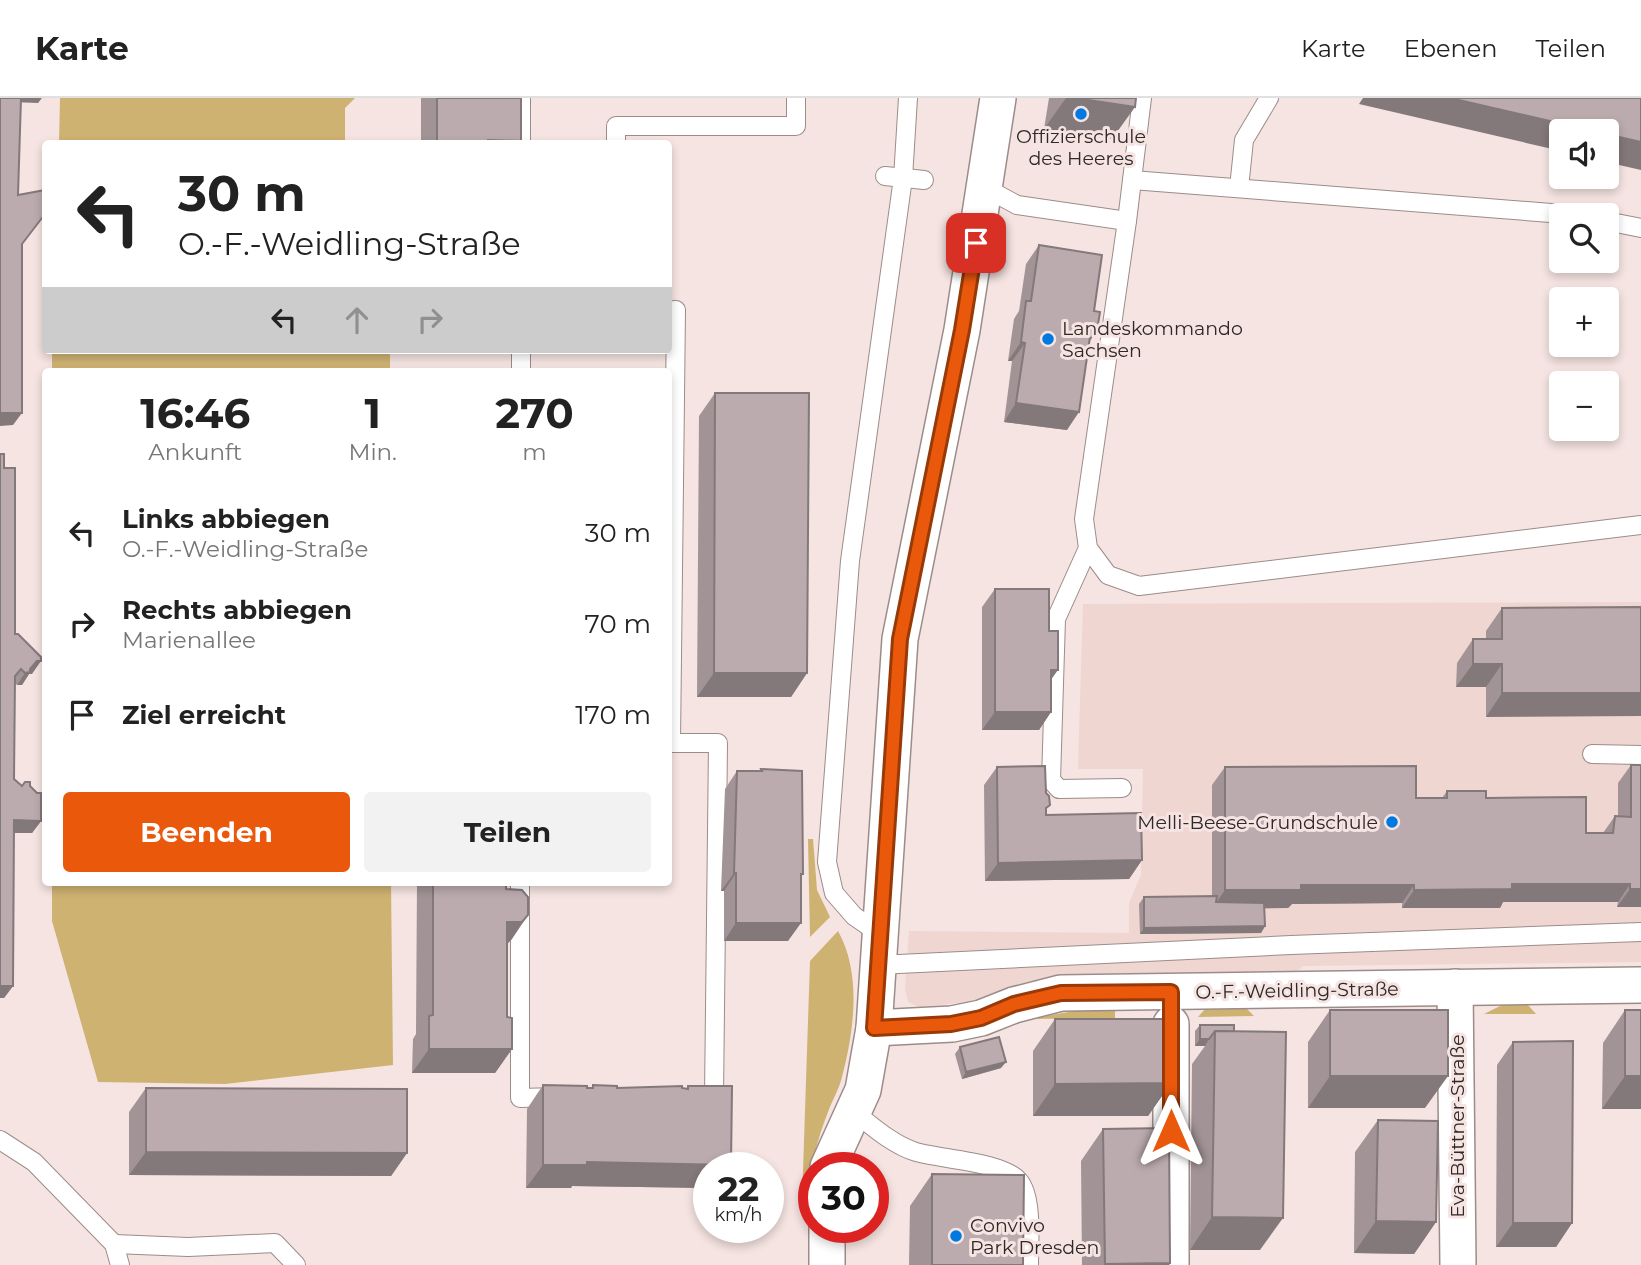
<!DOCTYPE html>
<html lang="de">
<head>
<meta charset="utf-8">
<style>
	body { margin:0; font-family:Montserrat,sans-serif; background:#f2f2f2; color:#222; height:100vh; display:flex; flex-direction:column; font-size:26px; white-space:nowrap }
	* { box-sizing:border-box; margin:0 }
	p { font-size:23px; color:#767676 }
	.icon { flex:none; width:38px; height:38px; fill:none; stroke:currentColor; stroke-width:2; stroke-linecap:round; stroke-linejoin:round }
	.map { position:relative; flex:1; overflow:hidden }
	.sheet { position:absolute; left:42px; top:270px; width:630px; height:518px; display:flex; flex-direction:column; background:#fff; border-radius:7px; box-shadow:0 4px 10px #0003 }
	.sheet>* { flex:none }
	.top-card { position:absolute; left:42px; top:42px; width:630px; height:214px; border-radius:7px; box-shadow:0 4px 10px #0003; background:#fff; color:#222; overflow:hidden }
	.buttons { position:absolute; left:1549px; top:21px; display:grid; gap:14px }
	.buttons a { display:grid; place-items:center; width:70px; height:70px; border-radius:7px; background:#fff; box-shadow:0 4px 10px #0003; font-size:35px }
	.speed { position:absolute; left:693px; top:1054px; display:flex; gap:14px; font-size:35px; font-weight:700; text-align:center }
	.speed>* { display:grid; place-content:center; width:91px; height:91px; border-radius:50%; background:#fff; box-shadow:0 4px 10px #0003; line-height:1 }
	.speed small { font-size:18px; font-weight:400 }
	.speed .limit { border:10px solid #d22; background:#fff; color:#111 }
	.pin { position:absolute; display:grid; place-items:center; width:60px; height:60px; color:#fff; margin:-30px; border-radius:14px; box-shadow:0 4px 10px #0006 }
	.me { position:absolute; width:77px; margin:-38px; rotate:0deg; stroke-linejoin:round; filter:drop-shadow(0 0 5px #0008) }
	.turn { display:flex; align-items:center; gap:24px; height:147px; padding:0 21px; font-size:32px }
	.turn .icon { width:91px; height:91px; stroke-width:2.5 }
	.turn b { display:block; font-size:49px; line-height:60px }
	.lanes { display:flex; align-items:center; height:66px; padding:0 21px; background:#0003; justify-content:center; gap:35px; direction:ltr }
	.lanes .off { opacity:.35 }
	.eta { display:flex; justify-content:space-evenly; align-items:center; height:119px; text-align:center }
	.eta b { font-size:42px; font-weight:700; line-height:49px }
	.action { display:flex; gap:14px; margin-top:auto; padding:14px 21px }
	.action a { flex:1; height:80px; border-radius:7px; background:#ea580c; color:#fff; font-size:28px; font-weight:700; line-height:80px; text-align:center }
	.action a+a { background:#f2f2f2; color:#222 }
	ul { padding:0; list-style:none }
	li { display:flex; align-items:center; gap:21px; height:91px; padding:0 21px }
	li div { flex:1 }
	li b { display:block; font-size:26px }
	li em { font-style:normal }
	header { display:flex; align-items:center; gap:42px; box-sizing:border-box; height:98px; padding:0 35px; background:#fff; border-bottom:2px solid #e0e0e0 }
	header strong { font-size:33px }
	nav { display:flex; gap:38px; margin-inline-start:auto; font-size:24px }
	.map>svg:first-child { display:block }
	.built { fill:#efd6d0 }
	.green { fill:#ceb272 }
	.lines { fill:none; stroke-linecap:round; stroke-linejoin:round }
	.service-casing { stroke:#9c8c89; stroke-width:20 }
	.minor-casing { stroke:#9c8c89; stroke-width:38 }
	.service { stroke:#fff; stroke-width:18 }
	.minor { stroke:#fff; stroke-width:35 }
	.wall { fill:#a19396 }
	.shaded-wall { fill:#83787a }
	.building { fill:#bbabae; stroke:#83787a; stroke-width:2 }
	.route-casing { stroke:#983908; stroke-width:18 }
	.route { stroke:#ea580c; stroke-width:12 }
	.poi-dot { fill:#007ae0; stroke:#f5e4e1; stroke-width:2.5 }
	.labels { text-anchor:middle; stroke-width:6; stroke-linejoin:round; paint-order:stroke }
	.poi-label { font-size:19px; fill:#2e2827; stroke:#f5e4e1; text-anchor:start }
	.street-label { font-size:19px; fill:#2e2827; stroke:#f5e4e1 }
</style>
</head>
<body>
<header>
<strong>Karte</strong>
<nav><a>Karte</a><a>Ebenen</a><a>Teilen</a></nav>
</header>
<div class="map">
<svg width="1641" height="1167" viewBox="0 0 1641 1167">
	<rect width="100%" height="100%" fill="#f5e4e1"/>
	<polygon class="built" points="1641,504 1641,864 1303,868 1296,875 1065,878 1022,886 967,904 919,909 908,904 905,891 909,833 1129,835 1129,805 1141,777 1143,671 1078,671 1083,506"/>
	<g class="green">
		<polygon points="60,0 355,0 345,10 345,45 59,46"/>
		<rect x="52" y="252" width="338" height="21"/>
		<polygon points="808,741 813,741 817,792 830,819 810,839"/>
		<polygon points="52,784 391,784 393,967 225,986 98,984 52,823"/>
		<path d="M838,833C862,876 854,933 842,979C839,991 832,1003 828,1014C816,1044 810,1071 810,1103H802L810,863Z"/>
		<polygon points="1502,907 1528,907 1536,916 1484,916"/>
		<polygon points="1206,910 1246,910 1254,918 1198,919"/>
		<polygon points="1115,912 1115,920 1030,921 1074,913"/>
	</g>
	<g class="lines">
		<defs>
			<g id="service">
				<polyline points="521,46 521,0"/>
				<polyline points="616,46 616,28 796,28 796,0"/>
				<polyline points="885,78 924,82"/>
				<polyline points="1132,82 1576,117"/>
				<polyline points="984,89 1017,107 1127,123 1084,421 1088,450 1108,477 1139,488 1641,427"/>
				<polyline points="1239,90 1244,42 1269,0"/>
				<polyline points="1127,123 1142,0"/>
				<polyline points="1606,123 1641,130"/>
				<polyline points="668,213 676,212 671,645"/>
				<polyline points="521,273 521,252"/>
				<polyline points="1088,450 1056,521 1051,682 1059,691 1122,690"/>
				<polyline points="668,645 718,645 714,999 704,999"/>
				<polyline points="1592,656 1641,657"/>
				<polyline points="520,784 520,1000 557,999"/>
				<polyline points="880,836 854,818 834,795 827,764 850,463 903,80 908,0"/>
				<polyline points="878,867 1291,847 1641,834"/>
				<path d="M853,1013C872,1028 893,1047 916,1054C940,1061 1004,1064 1019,1083C1033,1099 1029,1146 1029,1167"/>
				<polyline points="0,1042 34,1064 114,1146 120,1167"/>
				<polyline points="114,1146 188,1149 275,1145 296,1167"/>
			</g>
			<g id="minor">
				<polyline points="1455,889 1458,1167"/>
				<polyline points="1171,926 1171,1167"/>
				<polyline points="874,930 952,926 981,920 1014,907 1061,895 1641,887"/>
				<polyline points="828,1069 863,992 874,930 900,541 962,232 998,0"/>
				<polyline points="827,1129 827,1167"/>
			</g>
		</defs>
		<use href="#service" class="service-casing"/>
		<use href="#minor" class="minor-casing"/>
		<use href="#service" class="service"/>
		<use href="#minor" class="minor"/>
	</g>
	<g class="wall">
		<polygon points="421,0 521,0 519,46 421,46"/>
		<polygon points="1049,0 1136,0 1112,41 1044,31"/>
		<polygon points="1039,147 1089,244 1067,332 1004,324 1012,263 1008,263 1014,221 1019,213 1026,166"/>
		<polygon points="715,295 807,575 791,599 697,599 699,318"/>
		<polygon points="0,356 4,370 15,536 32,576 29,576 22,587 17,587 15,585 14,681 22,688 30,688 41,723 32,735 14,735 13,888 4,900 0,900"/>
		<polygon points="995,491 1049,533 1051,614 1039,632 982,632 982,509"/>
		<polygon points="1641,509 1486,619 1486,589 1456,589 1457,565 1473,541 1486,541 1486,533 1502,510"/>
		<polygon points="1631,667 1641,809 1617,809 1618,804 1503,804 1500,810 1402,810 1402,805 1292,806 1288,810 1264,810 1265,828 1261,835 1140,836 1139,806 1144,799 1212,798 1212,687 1225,669 1416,700 1442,700 1447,693 1486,700 1586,735 1603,735 1615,718 1618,718 1618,685"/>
		<polygon points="997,669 1046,712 1046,717 1142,762 1129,781 985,783 984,687"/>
		<polygon points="761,671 803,776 801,779 788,843 724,843 724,793 721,793 725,691 737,673 760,673"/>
		<polygon points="417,784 506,784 512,841 507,846 507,919 512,951 495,975 412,975 413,941 416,936"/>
		<polygon points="1330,912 1425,1010 1308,1010 1308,944"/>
		<polygon points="1625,912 1641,912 1641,1011 1602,1011 1603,945"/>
		<polygon points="1055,921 1171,985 1148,1018 1033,1018 1033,953"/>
		<polygon points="1200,927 1234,934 1260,1152 1190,1152 1192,966 1205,948 1195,948 1195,933"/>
		<polygon points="1513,944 1572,1125 1556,1149 1496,1149 1497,967"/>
		<polygon points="960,949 1001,970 962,981 955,956"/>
		<polygon points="543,987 591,990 593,987 617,990 686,991 688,988 731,1067 729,1069 709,1069 709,1090 572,1088 571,1090 526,1090 527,1011"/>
		<polygon points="146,990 407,1055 391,1078 129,1077 129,1014"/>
		<polygon points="1378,1022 1436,1124 1414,1156 1354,1155 1355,1054"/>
		<polygon points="1103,1031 1170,1165 1169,1167 1082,1167 1081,1063"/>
		<polygon points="932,1076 1023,1167 909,1167 910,1108"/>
	</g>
	<g class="shaded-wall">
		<polygon points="15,0 42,0 38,5 12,4"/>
		<polygon points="1066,0 1075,0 1135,9 1112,41 1044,31"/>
		<polygon points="1363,0 1450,0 1593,33 1561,33 1561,53 1359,6"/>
		<polygon points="1606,36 1641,44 1641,72 1606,64"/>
		<polygon points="488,42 521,43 519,46 486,46"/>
		<polygon points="1091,232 1097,233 1084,251"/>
		<polygon points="1021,244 1025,245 1012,263 1008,263"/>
		<polygon points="1016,305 1079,314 1067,332 1004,324"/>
		<polygon points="0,315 22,315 13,327 0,328"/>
		<polygon points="37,563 41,563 32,576 29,576 22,587 17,587 25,575"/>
		<polygon points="1473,566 1502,566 1486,589 1456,589"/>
		<polygon points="1051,572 1058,572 1045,590"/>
		<polygon points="714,575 807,575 791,599 697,599"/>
		<polygon points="1502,595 1641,595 1641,618 1486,619"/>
		<polygon points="995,614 1051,614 1039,632 982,632"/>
		<polygon points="14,722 41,723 32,735 5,735"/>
		<polygon points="1142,762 1129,781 985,783 998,765"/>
		<polygon points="734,775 736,775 724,793 721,793"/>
		<polygon points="1512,786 1630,786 1618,804 1503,804 1500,810 1402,810 1414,792"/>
		<polygon points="1301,787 1414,787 1402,805 1292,806 1288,810 1212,811 1225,792"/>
		<polygon points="1630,791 1641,791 1641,809 1617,809"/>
		<polygon points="528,817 512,841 506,847 507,824"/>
		<polygon points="736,825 801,825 788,843 724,843"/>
		<polygon points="1265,828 1261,835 1140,836 1144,830"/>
		<polygon points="0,888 13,888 4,900 0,900"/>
		<polygon points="1200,941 1209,941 1205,948 1195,948"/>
		<polygon points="429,951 512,951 495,975 412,975"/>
		<polygon points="1006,964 1001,970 962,981 966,974"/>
		<polygon points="1330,978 1448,978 1425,1010 1308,1010"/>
		<polygon points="1625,978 1641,978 1641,1011 1602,1011"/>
		<polygon points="1171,985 1148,1018 1033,1018 1055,986"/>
		<polygon points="146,1054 407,1055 391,1078 129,1077"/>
		<polygon points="587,1064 731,1067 729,1069 709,1069 709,1090 572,1088 571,1090 526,1090 543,1067"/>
		<polygon points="1212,1119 1283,1120 1260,1152 1190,1152"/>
		<polygon points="1376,1123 1436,1124 1414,1156 1354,1155"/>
		<polygon points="1513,1125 1572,1125 1556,1149 1496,1149"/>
		<polygon points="1170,1165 1169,1167 1104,1167 1105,1166"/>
	</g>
	<g class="building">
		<polygon points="0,0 21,0 18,97 45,92 45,116 22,146 22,315 0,315"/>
		<polygon points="437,0 521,0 521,43 488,42 488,46 437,46"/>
		<polygon points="1075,0 1136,0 1135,9"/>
		<polygon points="1450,0 1641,0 1641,44 1606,36 1606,33 1593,33"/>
		<polygon points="1039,147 1102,157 1094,213 1100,214 1097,233 1091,232 1079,314 1016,305 1025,245 1021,244 1026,203 1031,203"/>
		<polygon points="715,295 809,295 807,575 714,575"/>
		<polygon points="0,356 4,356 4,370 15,370 15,536 18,536 41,559 41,563 37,563 30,571 30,574 25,575 21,571 15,578 14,681 22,688 25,684 30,684 30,688 37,695 41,695 41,723 14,722 13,888 0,888"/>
		<polygon points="995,491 1049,491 1049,533 1058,533 1058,572 1051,572 1051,614 995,614"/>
		<polygon points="1641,509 1641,595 1502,595 1502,566 1473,566 1473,541 1502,541 1502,510"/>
		<polygon points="1631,667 1641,667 1641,791 1630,791 1630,786 1512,786 1512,791 1414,792 1414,787 1301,787 1301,792 1225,792 1225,669 1416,668 1416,700 1447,700 1447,693 1486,693 1486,700 1586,699 1586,735 1613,735 1615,718 1631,719"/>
		<polygon points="1045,668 1046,695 1049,698 1050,707 1046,710 1046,717 1141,715 1142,762 998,765 997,669"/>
		<polygon points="761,671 802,673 803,776 801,776 801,825 736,825 736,775 734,775 737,673 762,673"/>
		<polygon points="433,784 506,784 506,791 522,792 528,799 528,817 522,824 507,824 507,919 512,920 512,951 429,951 429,918 433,917"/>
		<polygon points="1217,798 1216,804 1264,805 1265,828 1144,830 1144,799"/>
		<rect x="1330" y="912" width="118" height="66"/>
		<rect x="1625" y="912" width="16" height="66"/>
		<polygon points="1055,921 1171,921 1171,985 1055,986"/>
		<polygon points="1200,927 1234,927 1234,934 1215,933 1209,941 1200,941"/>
		<polygon points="1215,933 1286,934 1283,1120 1212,1119"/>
		<polygon points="999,939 1006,964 966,974 960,949"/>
		<polygon points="1573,943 1572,1125 1513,1125 1513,944"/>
		<polygon points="543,987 587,988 587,990 593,990 593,987 617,988 617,990 682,988 682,990 688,991 688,988 732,988 731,1067 587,1064 587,1067 543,1067"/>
		<polygon points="146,990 407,991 407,1055 146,1054"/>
		<polygon points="1378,1022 1438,1023 1436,1124 1376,1123"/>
		<polygon points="1169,1030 1170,1165 1105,1166 1103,1031"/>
		<polygon points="932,1076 1024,1077 1023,1167 932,1167"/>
	</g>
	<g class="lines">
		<defs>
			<polyline id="route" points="976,145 962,232 900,541 874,930 951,926 981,920 1014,906 1061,895 1171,894 1171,1033"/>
		</defs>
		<use href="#route" class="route-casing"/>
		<use href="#route" class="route"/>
	</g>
	<g class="poi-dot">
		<circle cx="1081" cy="16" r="7"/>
		<circle cx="1048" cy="241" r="7"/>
		<circle cx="1392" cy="724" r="7"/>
		<circle cx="956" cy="1138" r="7"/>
	</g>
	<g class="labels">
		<g class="poi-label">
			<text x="1081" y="45" text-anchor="middle">Offizierschule<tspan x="1081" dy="22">des Heeres</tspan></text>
			<text x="1062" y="237">Landeskommando<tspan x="1062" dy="22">Sachsen</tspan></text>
			<text x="1378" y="731" text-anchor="end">Melli-Beese-Grundschule</text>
			<text x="970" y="1134">Convivo<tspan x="970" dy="22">Park Dresden</tspan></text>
		</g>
		<g class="street-label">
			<text transform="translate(1297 892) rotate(-1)" y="7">O.-F.-Weidling-Straße</text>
			<text transform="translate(1457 1028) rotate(-90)" y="7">Eva-Büttner-Straße</text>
		</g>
	</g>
</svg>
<div class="buttons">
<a><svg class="icon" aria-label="sound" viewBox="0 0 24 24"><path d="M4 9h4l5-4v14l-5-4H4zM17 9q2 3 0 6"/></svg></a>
<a><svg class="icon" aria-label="search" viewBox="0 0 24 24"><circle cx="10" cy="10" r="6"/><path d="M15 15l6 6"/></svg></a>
<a>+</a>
<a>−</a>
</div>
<div class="speed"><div>22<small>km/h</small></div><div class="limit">30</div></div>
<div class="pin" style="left:976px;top:145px;background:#d93025"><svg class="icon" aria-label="arrive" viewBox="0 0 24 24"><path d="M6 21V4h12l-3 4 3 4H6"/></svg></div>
<svg class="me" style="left:1171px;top:1033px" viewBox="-20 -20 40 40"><path d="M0-17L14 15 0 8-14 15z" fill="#ea580c" stroke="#fff" stroke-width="4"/></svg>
<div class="top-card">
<div class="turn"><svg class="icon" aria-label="left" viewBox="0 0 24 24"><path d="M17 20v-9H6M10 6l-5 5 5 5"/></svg><div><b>30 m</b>O.-F.-Weidling-Straße</div></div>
<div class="lanes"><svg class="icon" aria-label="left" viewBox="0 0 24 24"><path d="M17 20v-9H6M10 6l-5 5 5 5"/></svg><svg class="icon off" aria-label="ahead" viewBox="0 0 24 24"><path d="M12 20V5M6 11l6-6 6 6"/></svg><svg class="icon off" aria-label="right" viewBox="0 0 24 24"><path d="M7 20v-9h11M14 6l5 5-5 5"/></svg></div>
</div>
<section class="sheet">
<div class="eta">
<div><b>16:46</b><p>Ankunft</p></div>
<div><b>1</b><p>Min.</p></div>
<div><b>270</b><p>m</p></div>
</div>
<ul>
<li><svg class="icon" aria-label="left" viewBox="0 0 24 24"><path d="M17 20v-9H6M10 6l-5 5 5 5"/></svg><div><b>Links abbiegen</b><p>O.-F.-Weidling-Straße</p></div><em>30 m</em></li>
<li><svg class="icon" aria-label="right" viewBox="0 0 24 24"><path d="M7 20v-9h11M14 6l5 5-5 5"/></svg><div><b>Rechts abbiegen</b><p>Marienallee</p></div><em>70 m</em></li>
<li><svg class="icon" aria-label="arrive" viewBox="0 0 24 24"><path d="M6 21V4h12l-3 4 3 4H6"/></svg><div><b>Ziel erreicht</b></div><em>170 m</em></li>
</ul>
<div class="action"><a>Beenden</a><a>Teilen</a></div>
</section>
</div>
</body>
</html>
